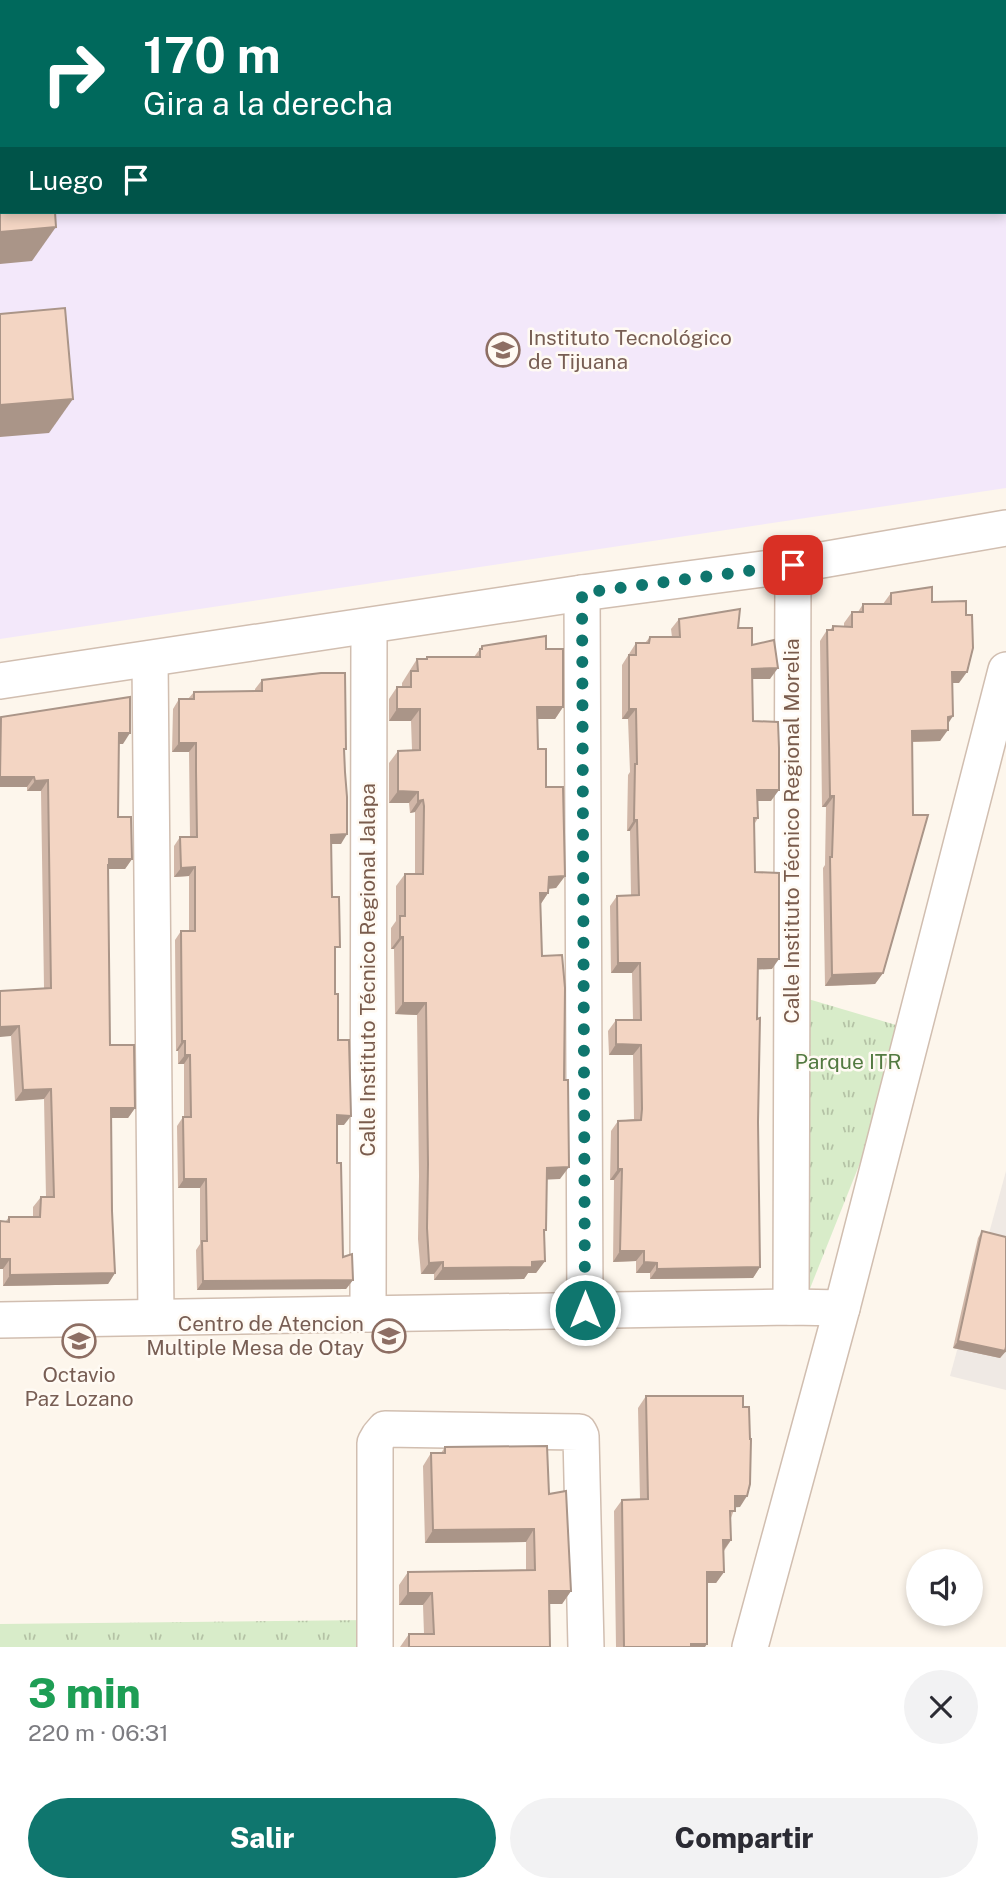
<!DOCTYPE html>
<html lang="es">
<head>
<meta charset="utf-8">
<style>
	body { margin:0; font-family:"Public Sans",sans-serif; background:#f2f2f3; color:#2b2b33; height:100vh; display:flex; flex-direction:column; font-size:26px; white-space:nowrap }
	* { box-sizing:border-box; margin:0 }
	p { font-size:23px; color:#7c7c81 }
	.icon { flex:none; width:38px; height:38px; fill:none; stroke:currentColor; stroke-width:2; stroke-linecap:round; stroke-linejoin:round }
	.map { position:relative; height:1647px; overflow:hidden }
	.side { display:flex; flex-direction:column; background:#fff; flex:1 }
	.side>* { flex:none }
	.top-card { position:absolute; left:0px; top:0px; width:1006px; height:214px; box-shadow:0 4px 10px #0003; background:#00695c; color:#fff; overflow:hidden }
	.controls { position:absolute; left:906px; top:1549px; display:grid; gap:14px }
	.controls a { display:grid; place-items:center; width:77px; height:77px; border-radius:50%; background:#fff; box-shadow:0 4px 10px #0003; font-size:35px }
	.pin { position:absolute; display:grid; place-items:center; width:60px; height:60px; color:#fff; margin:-30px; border-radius:14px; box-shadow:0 4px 10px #0006 }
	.me { position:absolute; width:77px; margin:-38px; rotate:0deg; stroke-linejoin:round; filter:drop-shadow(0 0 5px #0008) }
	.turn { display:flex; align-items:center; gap:24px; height:147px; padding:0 28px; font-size:32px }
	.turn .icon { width:91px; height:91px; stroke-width:2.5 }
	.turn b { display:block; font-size:49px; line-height:60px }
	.then { display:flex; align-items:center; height:66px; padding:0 28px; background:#0003; gap:14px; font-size:26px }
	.round { display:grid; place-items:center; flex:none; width:74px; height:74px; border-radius:37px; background:#f2f2f3 }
	.overview { display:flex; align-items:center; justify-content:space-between; height:119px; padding:0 28px }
	h1 { font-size:42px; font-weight:800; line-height:52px; color:#1e9e55 }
	.cta { display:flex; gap:14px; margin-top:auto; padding:14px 28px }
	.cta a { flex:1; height:80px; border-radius:42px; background:#0f766e; color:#fff; font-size:28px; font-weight:800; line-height:80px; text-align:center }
	.cta a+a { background:#f2f2f3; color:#2b2b33 }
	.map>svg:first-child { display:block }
	.industrial { fill:#efe9e4 }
	.education { fill:#f3e8fa; fill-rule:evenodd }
	.green { fill:#d8ecc9 }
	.park { fill:url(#park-tufts) }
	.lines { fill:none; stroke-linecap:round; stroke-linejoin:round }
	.minor-casing { stroke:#d1beb0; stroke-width:38 }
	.minor { stroke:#fff; stroke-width:35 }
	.wall { fill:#d1b7a8 }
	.shaded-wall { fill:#aa9588 }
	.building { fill:#f3d5c3; stroke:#aa9588; stroke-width:2 }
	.route { stroke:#0f766e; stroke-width:12; stroke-dasharray:0 21.6 }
	.labels { text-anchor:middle; stroke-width:5; stroke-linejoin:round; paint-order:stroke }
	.education-label { font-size:21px; fill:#785e54; stroke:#fffaf3; text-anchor:start }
	.street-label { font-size:21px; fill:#7a5c4d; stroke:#fffaf3 }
	.park-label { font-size:21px; fill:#537a41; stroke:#fffaf3 }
</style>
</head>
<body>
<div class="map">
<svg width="1006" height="1647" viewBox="0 0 1006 1647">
	<defs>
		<pattern id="park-tufts" width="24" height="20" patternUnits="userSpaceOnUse" patternTransform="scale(1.75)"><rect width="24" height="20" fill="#d8ecc9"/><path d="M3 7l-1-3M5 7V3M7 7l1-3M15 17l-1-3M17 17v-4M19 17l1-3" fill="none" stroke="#b4c2a5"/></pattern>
	</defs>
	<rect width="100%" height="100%" fill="#fdf6ec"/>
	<polygon class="industrial" points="1006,1171 1006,1390 950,1376"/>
	<path class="education" d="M0,0H1006V488L0,639ZM2,2H1004V212H2Z"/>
	<polygon class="green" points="668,0 1006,0 1006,75 1005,76 1004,2 669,2"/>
	<g class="park">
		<polygon points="798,996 913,1030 803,1306"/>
		<polygon points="370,1620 371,1647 0,1647 0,1624"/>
	</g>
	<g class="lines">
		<defs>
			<g id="minor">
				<polyline points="582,593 585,1310"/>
				<polyline points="150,659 156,1317"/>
				<polyline points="0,681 582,593 793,565 1006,528"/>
				<polyline points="791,1307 793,565"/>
				<polyline points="368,1314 369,626"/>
				<polyline points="0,1320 791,1307 842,1308"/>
				<polyline points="375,1647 375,1443 379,1436 385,1429 579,1432 581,1436 586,1647"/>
				<polyline points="750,1647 842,1308 1006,670"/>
			</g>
		</defs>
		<use href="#minor" class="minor-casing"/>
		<use href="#minor" class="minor"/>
	</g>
	<g class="wall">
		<polygon points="339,0 471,0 471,2 338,2"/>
		<polygon points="891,593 932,602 959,683 952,683 948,724 940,741 912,742 883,973 875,984 825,986 823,868 825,865 826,807 822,807 820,641 827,630 830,630 833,626 844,626 844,623 852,612 858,612 863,604 883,604"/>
		<polygon points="679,619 738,628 752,645 770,679 752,679 753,721 771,801 758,801 758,818 755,823 755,872 772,969 758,969 757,1019 760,1267 753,1278 650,1279 650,1273 636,1273 636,1261 613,1262 614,1180 610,1180 611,1131 618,1121 634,1119 633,1055 609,1055 608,1031 616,1020 633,1020 632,973 611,973 610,906 617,896 631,895 630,831 627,831 628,775 630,772 628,719 622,719 622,665 636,643 645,643 650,637 672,637 671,629"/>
		<polygon points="482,646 546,649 563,707 555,719 538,719 538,749 565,876 556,888 549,889 548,893 540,905 542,956 560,1179 547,1179 544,1232 545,1261 536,1273 528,1273 524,1279 434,1280 434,1274 421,1274 418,1239 419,1176 417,1015 395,1014 394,949 391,949 391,928 396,921 396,886 405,874 415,874 415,812 410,813 409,803 389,803 389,763 398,751 412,750 411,721 389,721 389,699 397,687 402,687 402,683 417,659 426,659 427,657 474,657"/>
		<polygon points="262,680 345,752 341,844 331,844 335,994 344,1125 337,1125 337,1163 343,1257 353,1280 346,1289 197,1290 196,1250 200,1244 200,1188 178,1188 177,1126 183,1117 184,1117 184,1064 178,1064 178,1051 176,1051 175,940 181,931 189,931 189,876 174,877 174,846 180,837 190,837 189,752 172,752 173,709 179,699 188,699 194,692 255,691 255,689"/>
		<polygon points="1,717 123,744 119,744 118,817 132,859 125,869 108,869 110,1045 135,1108 128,1118 111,1118 112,1211 115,1273 108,1284 3,1286 3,1269 6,1221 9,1217 33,1217 33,1207 41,1197 46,1197 44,1099 15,1101 11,1036 44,988 41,791 27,791 27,787 0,787 0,719"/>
		<polygon points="982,1231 1006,1237 1006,1351 1000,1358 953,1348 978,1238"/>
		<polygon points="646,1396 740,1507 735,1507 731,1518 731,1540 724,1551 724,1572 716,1583 707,1583 705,1647 616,1647 614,1511 622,1500 640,1499 638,1408"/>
		<polygon points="445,1447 549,1494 571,1591 562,1604 549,1604 550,1647 400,1647 409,1634 424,1634 423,1605 399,1605 399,1585 408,1572 526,1570 526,1542 425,1543 423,1466 431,1453 441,1453"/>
	</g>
	<g class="shaded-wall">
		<polygon points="0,34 2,34 2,65 0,66"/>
		<polygon points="56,227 32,261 0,264 0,232"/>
		<polygon points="73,399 49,433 0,437 0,405"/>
		<polygon points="778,668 770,679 745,679 752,669"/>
		<polygon points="952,672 967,672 959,683 944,683"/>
		<polygon points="537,707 563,707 555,719 529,719"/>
		<polygon points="397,709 420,709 411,721 389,721"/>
		<polygon points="629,709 636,709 628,719 622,719"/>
		<polygon points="953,716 946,727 948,717"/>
		<polygon points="948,730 940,741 905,742 912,731"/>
		<polygon points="119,733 130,733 123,744 112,744"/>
		<polygon points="179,743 196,743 189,752 172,752"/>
		<polygon points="0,777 34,777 27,787 0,787"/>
		<polygon points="48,780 41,791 27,791 35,781"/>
		<polygon points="757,790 779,790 771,801 750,801"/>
		<polygon points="398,791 418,792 409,803 389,803"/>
		<polygon points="830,796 834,796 826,807 822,807"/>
		<polygon points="423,800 415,812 410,813 418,801"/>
		<polygon points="634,820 637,820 630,831 627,831"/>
		<polygon points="347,834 341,844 324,844 331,835"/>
		<polygon points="109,859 132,859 125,869 106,869"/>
		<polygon points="195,867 189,876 174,877 181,868"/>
		<polygon points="565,876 556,888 541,889 549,877"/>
		<polygon points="540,893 548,893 540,905"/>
		<polygon points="400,937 403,937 394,949 391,949"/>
		<polygon points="758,959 779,959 772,969 750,970"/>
		<polygon points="618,963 640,963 632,973 611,973"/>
		<polygon points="883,973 875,984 825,986 832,975"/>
		<polygon points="403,1003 426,1003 417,1015 395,1014"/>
		<polygon points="19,1026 11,1036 0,1037 0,1027"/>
		<polygon points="182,1041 185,1041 178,1051 176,1051"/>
		<polygon points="616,1044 641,1045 633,1055 609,1055"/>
		<polygon points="185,1055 190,1055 184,1064 178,1064"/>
		<polygon points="51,1089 44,1099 15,1101 23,1090"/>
		<polygon points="111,1108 135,1108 128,1118 104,1118"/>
		<polygon points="337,1115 351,1116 344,1125 331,1125"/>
		<polygon points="569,1167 560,1179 538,1180 547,1168"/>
		<polygon points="618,1169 622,1169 614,1180 610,1180"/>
		<polygon points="184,1179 206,1179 200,1188 178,1188"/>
		<polygon points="620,1251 644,1251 636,1261 613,1262"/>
		<polygon points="0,1259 10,1259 3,1269 0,1269"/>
		<polygon points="545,1261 536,1273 528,1273 524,1279 434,1280 443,1268"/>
		<polygon points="443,1262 434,1274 421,1274 429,1263"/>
		<polygon points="644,1262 657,1263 650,1273 636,1273"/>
		<polygon points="760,1267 753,1278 650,1279 657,1269"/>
		<polygon points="115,1273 108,1284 3,1286 10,1275"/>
		<polygon points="353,1280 346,1289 197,1290 203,1281"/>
		<polygon points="958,1341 1006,1347 1006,1351 1000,1358 953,1348"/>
		<polygon points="735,1496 747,1496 740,1507 727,1508"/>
		<polygon points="534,1529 526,1542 425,1543 433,1530"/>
		<polygon points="723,1540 731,1540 723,1551"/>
		<polygon points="707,1572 724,1572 716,1583 699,1583"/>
		<polygon points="549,1591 571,1591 562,1604 540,1604"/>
		<polygon points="408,1593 432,1593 423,1605 399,1605"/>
		<polygon points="691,1644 707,1644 705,1647 689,1647"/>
	</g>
	<g class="building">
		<polygon points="0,0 187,0 185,2 2,2 2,34 0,34"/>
		<rect x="360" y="0" width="111" height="2"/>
		<polygon points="0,134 2,134 2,212 55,212 56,227 0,232"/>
		<polygon points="65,308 73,399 0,405 0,314"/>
		<polygon points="932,587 932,602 966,601 966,615 972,615 973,648 967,672 952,672 953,716 948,717 948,730 912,731 913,815 928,815 883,973 832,975 830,857 832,857 834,796 830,796 827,630 833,630 833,626 852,627 852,612 863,612 863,604 891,604 891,593"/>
		<polygon points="740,609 738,628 752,628 752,645 774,640 778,668 752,669 753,721 778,722 779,748 779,790 757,790 758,818 754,818 755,872 779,873 779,959 758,959 757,1019 760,1018 758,1122 760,1267 657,1269 657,1263 644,1262 644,1251 620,1251 622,1169 618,1169 618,1121 641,1120 642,1109 641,1045 616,1044 616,1020 641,1020 640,963 618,963 617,896 639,895 637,820 634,820 635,764 637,764 636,709 629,709 629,655 636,655 636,643 649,643 650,637 680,637 679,619"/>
		<polygon points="546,636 546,649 563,649 563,707 537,707 538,749 546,749 546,787 563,787 565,876 549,877 548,893 540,893 542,956 562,955 565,988 564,1080 568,1080 569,1167 547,1168 546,1230 544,1230 545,1261 532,1262 532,1267 443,1268 443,1262 429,1263 427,1228 428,1164 426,1003 403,1003 403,937 400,937 400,916 405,916 405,874 423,874 424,806 423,800 418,801 418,792 398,791 398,751 420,750 420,709 397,709 397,687 411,687 411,671 418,671 417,659 427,659 427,657 480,657 480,649 482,649 482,646"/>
		<polygon points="321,673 345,673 346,749 344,749 345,772 347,797 347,834 331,835 332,897 339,897 340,947 335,947 335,994 338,994 338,1040 349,1040 351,1116 337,1115 337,1163 341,1163 343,1257 352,1254 353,1280 203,1281 202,1241 207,1241 206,1179 184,1179 183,1117 191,1117 190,1055 185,1055 185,1041 182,1041 181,931 195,931 195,867 181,868 180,837 197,837 196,771 196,743 179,743 179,699 194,699 194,692 262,691 262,680"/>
		<polygon points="130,697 130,733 119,733 118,817 131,817 132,859 109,859 109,865 108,865 110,1045 134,1045 135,1108 111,1108 112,1211 115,1273 10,1275 10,1259 0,1259 0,1221 9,1222 9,1217 40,1217 41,1197 54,1197 51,1089 23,1090 19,1026 0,1027 0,991 51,988 48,780 35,781 34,777 0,777 1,717"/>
		<polygon points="982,1231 1006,1237 1006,1347 1005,1351 958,1341"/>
		<polygon points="646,1396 743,1396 743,1407 749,1407 750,1439 751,1439 750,1484 747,1496 735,1496 735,1511 730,1511 731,1540 723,1540 724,1572 707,1572 707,1644 691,1644 691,1647 624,1647 622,1500 648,1499"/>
		<polygon points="547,1446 549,1494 566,1491 571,1591 549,1591 550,1647 409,1647 409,1634 434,1634 432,1593 408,1593 408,1572 535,1570 534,1529 433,1530 431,1453 445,1453 445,1447"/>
	</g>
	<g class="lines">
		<polyline class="route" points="585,1310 582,593 793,565"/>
	</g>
	<defs>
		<symbol id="university-ring" viewBox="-11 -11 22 22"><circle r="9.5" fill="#fffaf3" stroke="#8d6e63" stroke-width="1.5"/><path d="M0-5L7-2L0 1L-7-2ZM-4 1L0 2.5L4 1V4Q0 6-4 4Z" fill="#8d6e63"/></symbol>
		<symbol id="school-ring" viewBox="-11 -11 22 22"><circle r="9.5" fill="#fffaf3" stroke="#8d6e63" stroke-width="1.5"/><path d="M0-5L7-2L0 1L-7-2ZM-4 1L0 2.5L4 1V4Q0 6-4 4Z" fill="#8d6e63"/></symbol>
	</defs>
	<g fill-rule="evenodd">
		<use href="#university-ring" x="484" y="331" width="38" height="38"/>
		<use href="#school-ring" x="370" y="1317" width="38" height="38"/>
		<use href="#school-ring" x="60" y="1322" width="38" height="38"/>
	</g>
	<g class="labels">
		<g class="education-label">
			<text x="528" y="345">Instituto Tecnológico<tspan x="528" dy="24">de Tijuana</tspan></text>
			<text x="364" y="1331" text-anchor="end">Centro de Atencion<tspan x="364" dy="24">Multiple Mesa de Otay</tspan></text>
			<text x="79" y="1382" text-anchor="middle">Octavio<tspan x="79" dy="24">Paz Lozano</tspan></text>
		</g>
		<g class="street-label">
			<text transform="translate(792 831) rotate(-90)" y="7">Calle Instituto Técnico Regional Morelia</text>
			<text transform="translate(368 970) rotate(-90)" y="7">Calle Instituto Técnico Regional Jalapa</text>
		</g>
		<g class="park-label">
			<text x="848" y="1069">Parque ITR</text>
		</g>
	</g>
</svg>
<div class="controls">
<a><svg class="icon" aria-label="sound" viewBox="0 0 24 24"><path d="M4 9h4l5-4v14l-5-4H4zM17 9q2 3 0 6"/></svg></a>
</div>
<div class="pin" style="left:793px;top:565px;background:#d93025"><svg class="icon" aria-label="arrive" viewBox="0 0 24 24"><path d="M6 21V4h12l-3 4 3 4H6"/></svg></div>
<svg class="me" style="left:585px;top:1310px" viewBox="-20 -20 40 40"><circle r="17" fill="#0f766e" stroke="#fff" stroke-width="3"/><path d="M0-11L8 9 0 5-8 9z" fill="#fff"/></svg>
<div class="top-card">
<div class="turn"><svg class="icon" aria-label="right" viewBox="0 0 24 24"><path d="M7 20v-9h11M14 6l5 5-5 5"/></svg><div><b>170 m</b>Gira a la derecha</div></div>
<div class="then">Luego<svg class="icon" aria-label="arrive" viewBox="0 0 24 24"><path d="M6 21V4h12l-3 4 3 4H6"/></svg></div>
</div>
</div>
<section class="side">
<div class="overview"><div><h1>3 min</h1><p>220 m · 06:31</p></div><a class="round"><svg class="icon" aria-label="close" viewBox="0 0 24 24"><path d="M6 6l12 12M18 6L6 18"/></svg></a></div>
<div class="cta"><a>Salir</a><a>Compartir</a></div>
</section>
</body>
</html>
